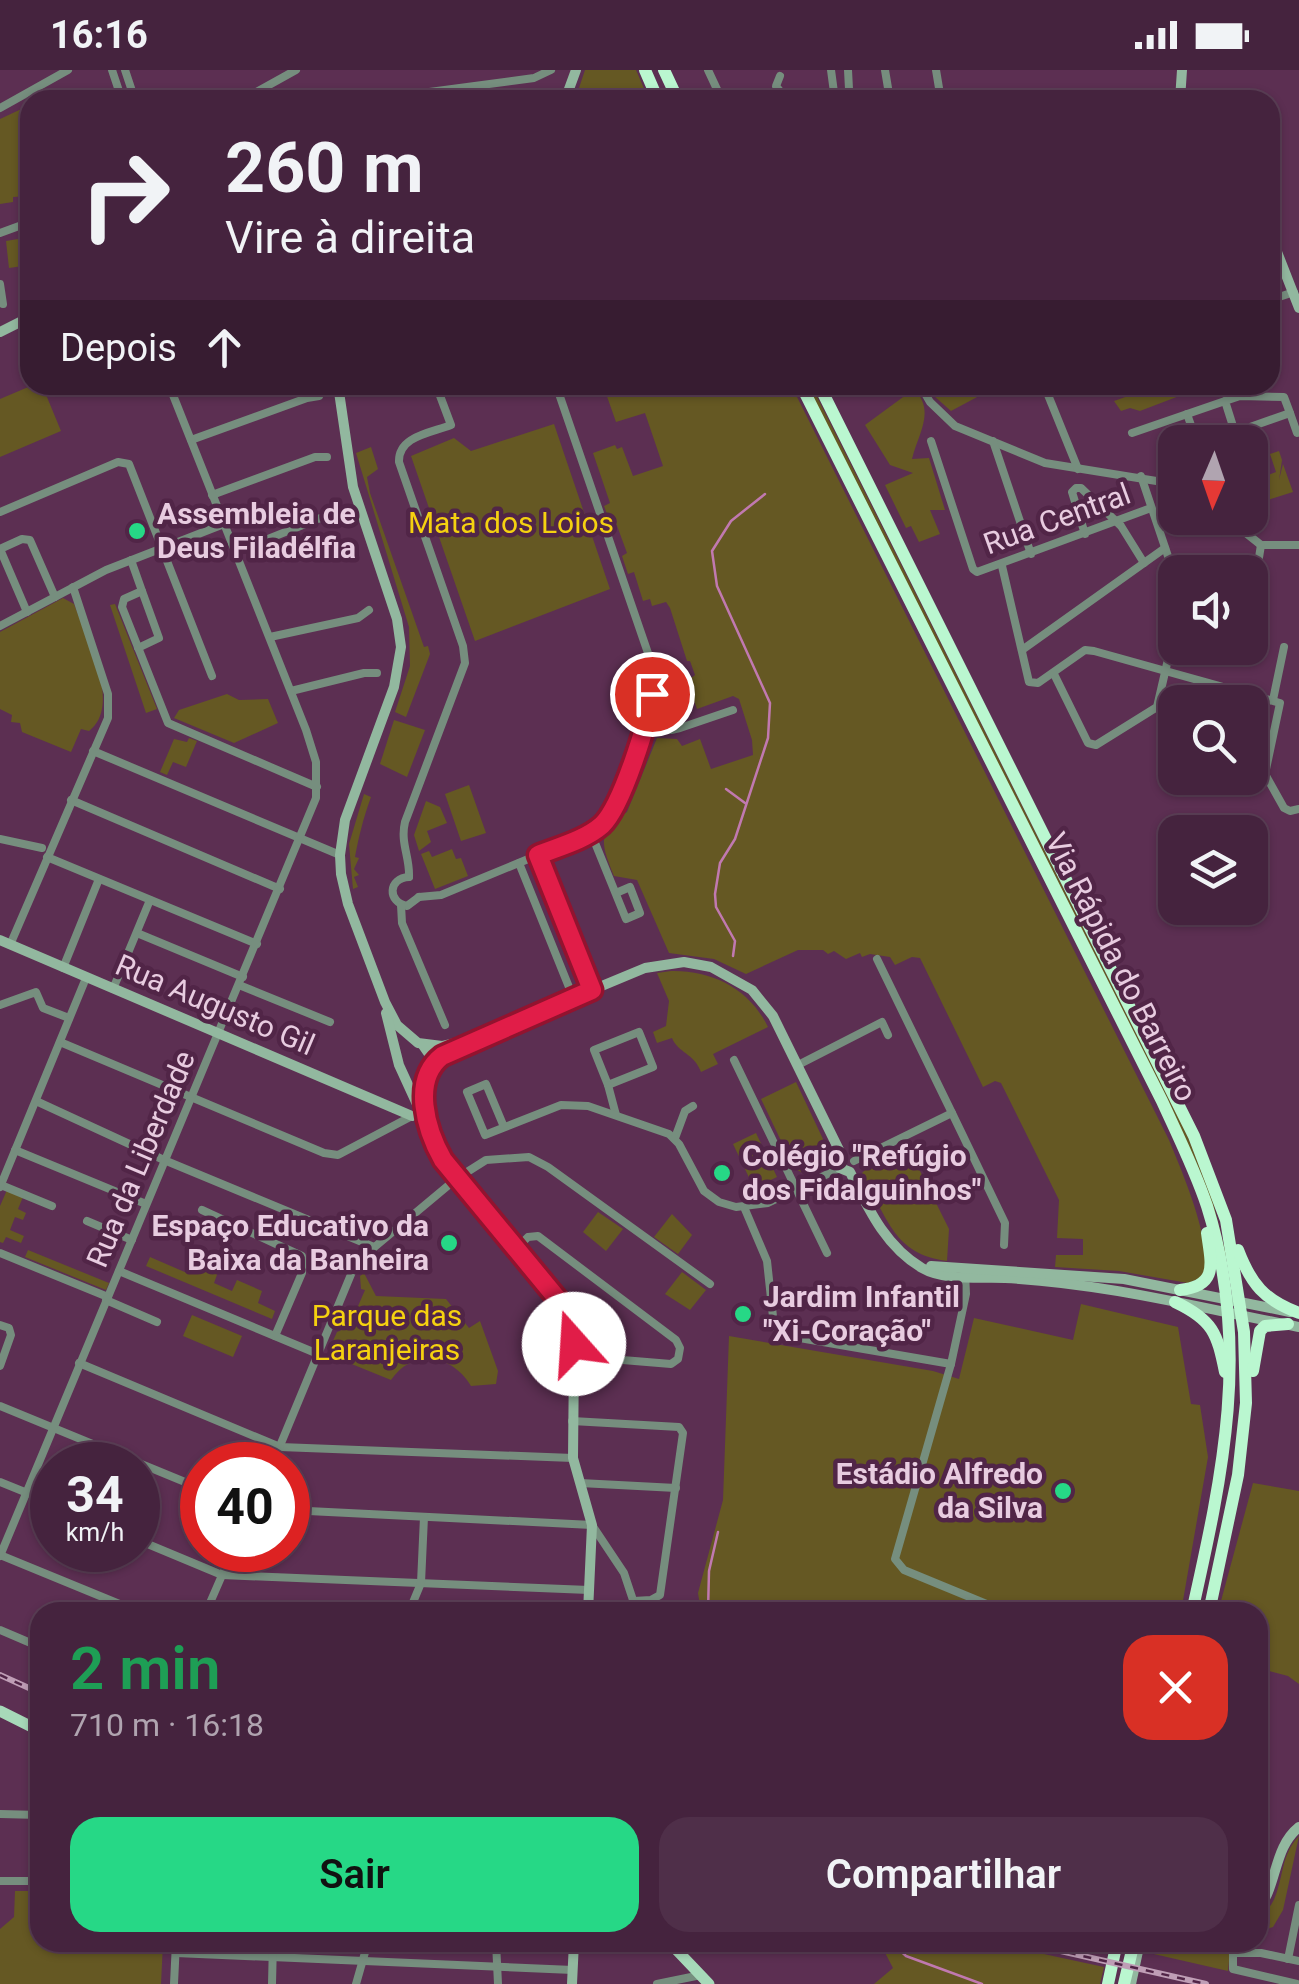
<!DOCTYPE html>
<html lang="pt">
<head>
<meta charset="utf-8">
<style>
	body { margin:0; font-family:Roboto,sans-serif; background:#4f2f49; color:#f1f3f6; height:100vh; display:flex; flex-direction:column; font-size:38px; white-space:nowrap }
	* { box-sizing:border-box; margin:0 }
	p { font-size:32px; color:#b0a4b0 }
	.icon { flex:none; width:55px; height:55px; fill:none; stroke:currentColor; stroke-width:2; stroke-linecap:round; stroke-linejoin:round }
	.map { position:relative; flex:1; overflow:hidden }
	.side { position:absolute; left:30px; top:1532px; width:1238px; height:350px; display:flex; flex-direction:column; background:#45233e; border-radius:30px; box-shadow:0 2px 8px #0004,0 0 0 2px #5d4058 }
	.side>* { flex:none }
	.banner { position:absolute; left:20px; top:20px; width:1260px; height:305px; border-radius:30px; box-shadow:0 2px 8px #0004,0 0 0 2px #5d4058; background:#45233e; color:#f1f3f6; overflow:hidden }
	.needle { width:65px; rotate:182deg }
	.buttons { position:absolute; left:1158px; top:355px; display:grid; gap:20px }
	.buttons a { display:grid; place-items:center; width:110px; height:110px; border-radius:20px; background:#45233e; box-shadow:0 2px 8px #0004,0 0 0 2px #5d4058; font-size:50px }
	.speed { position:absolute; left:30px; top:1372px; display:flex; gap:20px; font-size:50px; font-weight:700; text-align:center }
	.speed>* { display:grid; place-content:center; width:130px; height:130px; border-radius:50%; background:#45233e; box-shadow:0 2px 8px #0004,0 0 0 2px #5d4058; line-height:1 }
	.speed small { font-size:25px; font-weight:400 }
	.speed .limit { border:15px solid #d22; background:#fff; color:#111 }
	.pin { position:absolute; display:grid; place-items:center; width:85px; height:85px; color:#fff; margin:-42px; border:5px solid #fff; border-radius:50%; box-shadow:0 2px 10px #0007 }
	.me { position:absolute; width:110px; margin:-55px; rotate:341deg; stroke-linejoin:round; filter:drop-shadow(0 0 8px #0008) }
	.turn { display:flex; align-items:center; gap:35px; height:210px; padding:0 40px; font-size:45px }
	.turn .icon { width:130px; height:130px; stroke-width:2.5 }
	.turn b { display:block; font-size:70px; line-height:85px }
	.then { display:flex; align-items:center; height:95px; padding:0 40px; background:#0003; gap:20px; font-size:38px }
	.round { display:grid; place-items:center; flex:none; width:105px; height:105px; border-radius:30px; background:#4f2f49 }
	.summary { display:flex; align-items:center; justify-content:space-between; height:170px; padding:0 40px }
	h1 { font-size:60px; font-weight:600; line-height:75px; color:#1e9e55 }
	.button { display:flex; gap:20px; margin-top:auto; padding:20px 40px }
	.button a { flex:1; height:115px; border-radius:30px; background:#26d886; color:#111; font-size:40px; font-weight:600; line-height:115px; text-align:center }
	.button a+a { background:#4f2f49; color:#f1f3f6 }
	.status { display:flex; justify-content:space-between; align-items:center; height:70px; padding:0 50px; background:#45233e; direction:ltr }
	.status svg { height:28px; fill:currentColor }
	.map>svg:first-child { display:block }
	.green { fill:#655823 }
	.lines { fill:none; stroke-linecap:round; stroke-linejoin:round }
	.stream { stroke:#c179b0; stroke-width:2.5 }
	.street { stroke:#768e7e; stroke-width:8 }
	.secondary { stroke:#92b89f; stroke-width:10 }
	.primary { stroke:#a7d9b9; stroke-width:11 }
	.highway { stroke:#baf7d0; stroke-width:12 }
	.rail-casing { stroke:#bf9eb6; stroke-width:6 }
	.rail { stroke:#512547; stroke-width:2.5; stroke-dasharray:8; stroke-linecap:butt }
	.route-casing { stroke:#92132f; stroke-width:25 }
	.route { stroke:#e11d48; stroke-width:18 }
	.poi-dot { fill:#26d886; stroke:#512547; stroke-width:4 }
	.labels { text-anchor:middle; stroke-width:9; stroke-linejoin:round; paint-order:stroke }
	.poi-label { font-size:30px; font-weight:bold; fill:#e8cce0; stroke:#512547; text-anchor:start }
	.street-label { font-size:30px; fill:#e8cce0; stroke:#512547 }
	.park-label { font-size:30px; fill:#f5d110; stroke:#512547 }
</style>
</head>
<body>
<div class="status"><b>16:16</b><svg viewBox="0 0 49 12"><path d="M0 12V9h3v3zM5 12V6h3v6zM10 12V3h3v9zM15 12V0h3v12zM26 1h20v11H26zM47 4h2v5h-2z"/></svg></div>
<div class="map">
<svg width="1299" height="1914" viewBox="0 0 1299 1914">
	<rect width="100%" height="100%" fill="#5c2f52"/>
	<g class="green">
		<polygon points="585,0 636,0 649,30 575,30"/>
		<polygon points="30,35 30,126 13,127 13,132 0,134 0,49"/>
		<polygon points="30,167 30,195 9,198 6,171"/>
		<polygon points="33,315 42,315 61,361 0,387 0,329"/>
		<path d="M603,315H791L1169,1070C1182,1102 1214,1174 1203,1207L1188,1213L1119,1201L1055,1197L1056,1185H1083V1169L1057,1168L1059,1130L1001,1013L995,1011L983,1017L920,888L912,887L895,895L890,887L870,884L862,887L860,883L846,889L834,881L828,884L823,880H798L746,904L714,889L669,883L637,810L614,806C602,776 595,761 627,742L657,668L677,669L682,676L700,669L711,699L753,685L752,670L739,629L733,626L697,639L687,611L695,605L690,591H687L670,538L666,532L652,536L650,529L643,531L634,502L628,504L622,486L627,483L616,453L611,455L604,436L610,433L593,383L615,375L617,379L622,377L633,406L663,396L645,343L616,352Z"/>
		<polygon points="806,315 811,315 1187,1065 1212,1128 1234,1217 1210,1128"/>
		<polygon points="942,315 993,315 994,318 951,341 933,325 944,319"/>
		<polygon points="1159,315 1208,315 1140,341 1130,338 1121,341 1114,331"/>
		<path d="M914,319C936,341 918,364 912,389L929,388L945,440H930L940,464L919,472L911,456L906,458L885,415L913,403L890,395L865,355Z"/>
		<polygon points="554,354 610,519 475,571 411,386 454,368 471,381"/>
		<polygon points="371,377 378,399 367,407 370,423 424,577 428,576 430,584 406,647 395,642 410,596 409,557 356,383"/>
		<polygon points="1279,381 1282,390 1279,410 1283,394 1293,422 1268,430 1260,408 1276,402 1270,384"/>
		<path d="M63,528L74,534C86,567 123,636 89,661L81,659L71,682L22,662L20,653L11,652L12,645L0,639V562Z"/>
		<polygon points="115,534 157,639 146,643 110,535"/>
		<polygon points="227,624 239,630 268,629 278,653 234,673 174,648 179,640"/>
		<polygon points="394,650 425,660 407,707 380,694"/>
		<polygon points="189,668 197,671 186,697 173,692 167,705 160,702 174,669 187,672"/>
		<polygon points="469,715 486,763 461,771 445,724"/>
		<path d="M364,724L371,727C363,749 359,766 355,787L359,788L354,799L359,805L354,807L358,817L353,819L349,774Z"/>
		<polygon points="426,731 440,737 447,753 427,761 431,772 419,781 414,765"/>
		<polygon points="452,779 456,789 461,788 468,806 435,819 421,784 429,781 432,787"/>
		<path d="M671,901C712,900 750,919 768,957L713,984L718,994L701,1002C694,983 678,983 672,968L657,973L653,962L666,956L669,931L657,903Z"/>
		<polygon points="796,1012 832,1088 827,1096 806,1105 794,1098 761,1029"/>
		<polygon points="756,1063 777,1107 754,1118 733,1074"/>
		<path d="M909,1079L949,1159L947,1191C893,1184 889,1148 864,1110L862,1103L867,1098Z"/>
		<polygon points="7,1120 23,1127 18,1139 26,1143 23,1150 15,1147 10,1160 24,1166 21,1173 6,1167 3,1173 0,1172 0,1136"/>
		<polygon points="598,1142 623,1159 606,1181 583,1162"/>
		<polygon points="672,1144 692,1165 678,1184 654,1167"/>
		<polygon points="28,1180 109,1213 106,1220 25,1187"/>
		<polygon points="150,1187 187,1203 193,1191 218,1202 214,1213 232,1221 237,1210 262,1221 258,1233 275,1241 272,1249 146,1196"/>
		<polygon points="682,1202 706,1220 690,1240 665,1224"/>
		<path d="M364,1203L376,1226L446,1229L469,1258L480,1251L498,1301L496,1314L471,1316C452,1284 413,1278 391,1310L327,1284L337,1262L349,1257L365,1220L361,1219L360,1206Z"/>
		<polygon points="1081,1234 1178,1257 1191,1334 1200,1335 1208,1387 1181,1542 701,1542 698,1523 723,1430 729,1266 933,1301 959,1309 974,1248 1073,1270"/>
		<polygon points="192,1245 242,1266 233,1287 183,1266"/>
		<polygon points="1253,1413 1299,1421 1299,1614 1288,1606 1258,1598 1258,1542 1218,1542"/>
		<path d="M1299,1766L1283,1840L1273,1857L1258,1862C1257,1845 1269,1843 1275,1827C1284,1805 1281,1785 1299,1766Z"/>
		<polygon points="15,1821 40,1821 40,1872 163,1873 161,1914 0,1914 0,1859 14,1847"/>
		<polygon points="880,1873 993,1873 1104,1897 1100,1914 874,1914 893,1898"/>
		<polygon points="1240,1873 1243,1877 1230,1881 1228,1901 1145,1882 1168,1875 1216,1884"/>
	</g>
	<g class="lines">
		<g class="stream">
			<polyline points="726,719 745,733"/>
			<polyline points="733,886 735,871 716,837 715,824 720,793 735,769 768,668 770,633 717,516 712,481 731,451 765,424"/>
			<polyline points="708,1542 709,1501 718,1462"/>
			<polyline points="891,1872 906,1886 982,1914"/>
		</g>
		<g class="street">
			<polyline points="112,0 122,30"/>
			<polyline points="125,0 135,30"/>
			<polyline points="708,0 722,30"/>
			<polyline points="831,0 835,30"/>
			<polyline points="848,0 849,19 856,30"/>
			<polyline points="885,0 890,30"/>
			<polyline points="936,0 941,30"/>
			<polyline points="780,6 776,16 787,30"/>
			<polyline points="242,30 296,0"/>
			<polyline points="369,30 534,8 551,0"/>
			<polyline points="0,38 68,0"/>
			<polyline points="0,163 30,152"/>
			<polyline points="0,214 3,234"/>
			<polyline points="1270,230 1294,222"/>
			<polyline points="920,315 930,332 955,356 1045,393 1175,414"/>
			<polyline points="1044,315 1078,399"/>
			<polyline points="1290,343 1297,363"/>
			<polyline points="1187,344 1197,372"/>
			<polyline points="1236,362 1290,343 1284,327 1240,326 1225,331 1238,372"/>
			<polyline points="1132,363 1225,331"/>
			<polyline points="191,370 307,328 319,326"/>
			<polyline points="931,371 973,499 977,502 1151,438"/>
			<polyline points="993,371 1031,484"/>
			<polyline points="1141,406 1175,507"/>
			<polyline points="212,425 315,387 327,387"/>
			<polyline points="0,442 118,392 129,394 212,606"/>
			<polyline points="1227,448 1261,475 1299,475"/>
			<polyline points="1085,464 1072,422 1076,418 1081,418 1121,456 1144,493"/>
			<polyline points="0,479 22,469 30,470 55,527"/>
			<polyline points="0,479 27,542"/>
			<polyline points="235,482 323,447 338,447"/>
			<polyline points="131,490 142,521 124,529 122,537 168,653 317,717"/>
			<polyline points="1002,496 1029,612 1038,613 1085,580 1094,581 1280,633 1265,704 1284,738 1290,741 1299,739"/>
			<polyline points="1250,504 1257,500 1261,475"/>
			<polyline points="0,556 106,500 224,454"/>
			<polyline points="270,567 358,548 369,540"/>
			<polyline points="138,578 159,568 142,521"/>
			<polyline points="1022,580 1165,478"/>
			<polyline points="1054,604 1088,673 1096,675 1157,637 1175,559"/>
			<polyline points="291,621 364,603 377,603"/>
			<polyline points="1273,630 1284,577"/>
			<polyline points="648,652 671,660 680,658 733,640"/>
			<polyline points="93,681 340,785"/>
			<polyline points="71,730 280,819"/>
			<polyline points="591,763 626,849 640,843 630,817 616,823"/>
			<polyline points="0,769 42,778"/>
			<polyline points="538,785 592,919"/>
			<polyline points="47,787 257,874"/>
			<polyline points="519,793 573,927"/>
			<path d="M409,807C410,787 400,773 405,752L465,593L463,576L399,392C398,366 431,363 451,355L436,315"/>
			<path d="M409,807C388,808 387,832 407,836L419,827"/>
			<path d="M419,827L441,825L591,763L611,745C631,692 658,643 649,586L556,315"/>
			<polyline points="401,835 402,853 445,955"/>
			<polyline points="137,863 243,907"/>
			<polyline points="10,875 108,648 108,624 73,517"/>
			<polyline points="63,898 99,809"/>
			<polyline points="239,915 330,952"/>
			<polyline points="113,919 150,830"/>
			<polyline points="0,935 36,922 43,938 69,948"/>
			<polygon points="639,962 653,997 608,1015 594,980"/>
			<polyline points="60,972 324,1083 338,1085 412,1046"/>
			<polyline points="734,990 827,1183"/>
			<polyline points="798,995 882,952 888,965"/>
			<polyline points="608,1015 616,1045"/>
			<polyline points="36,1031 164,1090 374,1177"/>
			<polyline points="952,1043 1005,1153 1004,1175"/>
			<polyline points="504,1057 486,1014 467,1022 485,1065 561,1035 588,1036 669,1064 679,1074 704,1121 719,1132 736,1137 768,1133 840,1098"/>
			<polyline points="675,1068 685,1041 693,1036"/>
			<polyline points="15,1080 146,1134"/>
			<polyline points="854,1091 952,1043 877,889"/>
			<polyline points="1,1115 52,1136"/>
			<polyline points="0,1117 86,908"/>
			<polyline points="744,1137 767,1191 774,1256 788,1266 951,1294"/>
			<polyline points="202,1140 302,1186 302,1203 275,1266"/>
			<polyline points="87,1151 132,1170"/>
			<polyline points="517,1178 528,1167 538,1166 676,1270 680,1278 678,1289 671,1294 574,1286"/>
			<polyline points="0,1183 108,1227"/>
			<polyline points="119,1201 318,1284"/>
			<polyline points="965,1203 966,1224 951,1294 895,1489 904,1500 1006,1542"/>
			<polyline points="106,1230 157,1252"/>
			<polyline points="0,1255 9,1258 11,1265 0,1296"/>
			<polyline points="79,1293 280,1377 573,1388"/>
			<polyline points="0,1336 202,1419"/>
			<polyline points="572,1351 679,1357 683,1363 660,1525 651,1530 634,1531"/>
			<polyline points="272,1395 352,1202 365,1185 456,1109 486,1090 529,1087 548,1097 710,1214"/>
			<polyline points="0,1412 52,1433"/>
			<polyline points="580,1413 676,1418"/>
			<polyline points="288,1440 592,1455 624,1503 637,1542"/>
			<polyline points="138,1470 222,1505 589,1520"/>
			<polyline points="0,1485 139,1542"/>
			<polyline points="0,1486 316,728 316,692 306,660 169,315"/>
			<polyline points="1003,1540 1025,1542"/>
			<polyline points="206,1542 233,1480"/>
			<polyline points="409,1542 421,1513 424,1447"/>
			<polyline points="0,1560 40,1577"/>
			<polyline points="0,1744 40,1745"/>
			<polyline points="0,1811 40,1811"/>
			<polyline points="496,1872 498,1914"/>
			<polyline points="176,1883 573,1900"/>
			<polyline points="1288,1889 1299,1835"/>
			<polyline points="174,1914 176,1872"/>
			<polyline points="272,1914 273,1872"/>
			<polyline points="356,1914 368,1872"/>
			<polyline points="657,1914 701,1905"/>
			<polyline points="1297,1914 1233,1899 1233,1883 1261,1883 1299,1891"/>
		</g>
		<g class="secondary">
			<polyline points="565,30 576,0"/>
			<polyline points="1180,30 1182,0"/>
			<polyline points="1270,164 1299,238"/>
			<polyline points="0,262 30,247"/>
			<path d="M338,315L353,417L397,549L401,577L394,617L345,750L340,785L341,804L348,834L385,932L397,955L418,973L442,976L479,967L645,898L684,892L711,897L752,920L773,946L843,1088L840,1098L850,1102C868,1138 885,1176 922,1198C944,1211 980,1207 1005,1208C1104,1213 1201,1238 1299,1257"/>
			<polyline points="0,870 412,1046"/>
			<polyline points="386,943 399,995 443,1091 548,1215 568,1248 574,1286 573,1388 592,1455 588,1542"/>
			<polyline points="422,974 431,987 423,1021 429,1050"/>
			<polyline points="430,995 474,970"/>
			<polyline points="931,1196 1124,1209 1290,1242"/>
			<path d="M1258,1840C1278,1814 1273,1778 1299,1757"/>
			<polyline points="572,1914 574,1872"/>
			<polyline points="1131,1914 1140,1872"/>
		</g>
		<g class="primary">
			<polyline points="0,1641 40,1661"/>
			<polyline points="669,1872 709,1914"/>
		</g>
		<g class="highway">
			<polyline points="645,0 658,30"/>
			<polyline points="664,0 678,30"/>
			<path d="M801,315L1162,1031C1178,1066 1195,1100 1207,1136C1251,1276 1223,1404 1192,1542"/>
			<polyline points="819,315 1194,1066 1226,1150 1244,1262 1246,1333 1238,1405 1209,1542"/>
			<path d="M1238,1180C1251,1214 1264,1230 1299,1243"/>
			<path d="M1180,1220C1219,1216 1211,1193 1207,1163"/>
			<path d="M1175,1232C1213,1250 1217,1263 1225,1302"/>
			<polyline points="1253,1301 1260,1261 1265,1256 1288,1254"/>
			<polyline points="1108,1914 1117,1872"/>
			<polyline points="1124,1914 1134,1872"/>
		</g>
		<defs>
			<g id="rail">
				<polyline points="0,1605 40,1623"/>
				<polyline points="1021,1872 1206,1914"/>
			</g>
		</defs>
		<use href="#rail" class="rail-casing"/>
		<use href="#rail" class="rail"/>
	</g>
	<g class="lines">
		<defs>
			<path id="route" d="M574,1274L568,1248L560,1232L443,1090C426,1060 411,1010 442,986L592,920L538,785C558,777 585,770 602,755C622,736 648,652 652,624"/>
		</defs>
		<use href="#route" class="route-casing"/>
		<use href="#route" class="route"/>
	</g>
	<g class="poi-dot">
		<circle cx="137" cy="461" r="10"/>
		<circle cx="722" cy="1103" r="10"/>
		<circle cx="449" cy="1173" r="10"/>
		<circle cx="743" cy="1244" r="10"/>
		<circle cx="1063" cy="1421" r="10"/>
	</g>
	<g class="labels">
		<g class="poi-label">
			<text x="157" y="454">Assembleia de<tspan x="157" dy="34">Deus Filadélfia</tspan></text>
			<text x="742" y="1096">Colégio "Refúgio<tspan x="742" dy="34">dos Fidalguinhos"</tspan></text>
			<text x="429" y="1166" text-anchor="end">Espaço Educativo da<tspan x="429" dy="34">Baixa da Banheira</tspan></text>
			<text x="763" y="1237">Jardim Infantil<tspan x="763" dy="34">"Xi-Coração"</tspan></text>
			<text x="1043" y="1414" text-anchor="end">Estádio Alfredo<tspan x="1043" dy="34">da Silva</tspan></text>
		</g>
		<g class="street-label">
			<text transform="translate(1057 449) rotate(-20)" y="10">Rua Central</text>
			<text transform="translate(1121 897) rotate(63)" y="10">Via Rápida do Barreiro</text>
			<text transform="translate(215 935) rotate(23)" y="10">Rua Augusto Gil</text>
			<text transform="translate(141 1089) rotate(-67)" y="10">Rua da Liberdade</text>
		</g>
		<g class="park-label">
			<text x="511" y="463">Mata dos Loios</text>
			<text x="387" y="1256">Parque das<tspan x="387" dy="34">Laranjeiras</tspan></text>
		</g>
	</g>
</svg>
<div class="buttons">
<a><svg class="needle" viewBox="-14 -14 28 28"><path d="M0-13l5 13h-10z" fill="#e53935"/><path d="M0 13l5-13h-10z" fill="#b0a4b0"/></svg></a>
<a><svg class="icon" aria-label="sound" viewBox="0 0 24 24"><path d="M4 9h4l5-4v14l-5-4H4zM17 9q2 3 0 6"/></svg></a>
<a><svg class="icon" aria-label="search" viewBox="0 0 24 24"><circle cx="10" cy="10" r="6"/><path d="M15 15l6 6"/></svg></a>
<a><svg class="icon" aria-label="layers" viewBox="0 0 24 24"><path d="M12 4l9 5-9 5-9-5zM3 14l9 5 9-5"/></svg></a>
</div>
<div class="speed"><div>34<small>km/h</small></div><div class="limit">40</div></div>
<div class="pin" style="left:652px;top:624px;background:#d93025"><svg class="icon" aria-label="arrive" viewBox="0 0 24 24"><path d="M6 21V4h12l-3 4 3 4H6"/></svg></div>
<svg class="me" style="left:574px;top:1274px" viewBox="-20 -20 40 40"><circle r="19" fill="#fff"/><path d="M0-13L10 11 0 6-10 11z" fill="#e11d48"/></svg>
<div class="banner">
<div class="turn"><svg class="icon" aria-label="right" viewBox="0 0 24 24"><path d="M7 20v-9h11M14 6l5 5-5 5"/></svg><div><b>260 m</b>Vire à direita</div></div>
<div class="then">Depois<svg class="icon" aria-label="ahead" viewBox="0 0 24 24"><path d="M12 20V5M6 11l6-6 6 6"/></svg></div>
</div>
<section class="side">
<div class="summary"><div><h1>2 min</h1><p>710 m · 16:18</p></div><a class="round" style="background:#d93025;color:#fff"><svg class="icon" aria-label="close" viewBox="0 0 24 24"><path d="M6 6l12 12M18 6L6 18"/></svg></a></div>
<div class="button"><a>Sair</a><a>Compartilhar</a></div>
</section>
</div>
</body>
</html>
